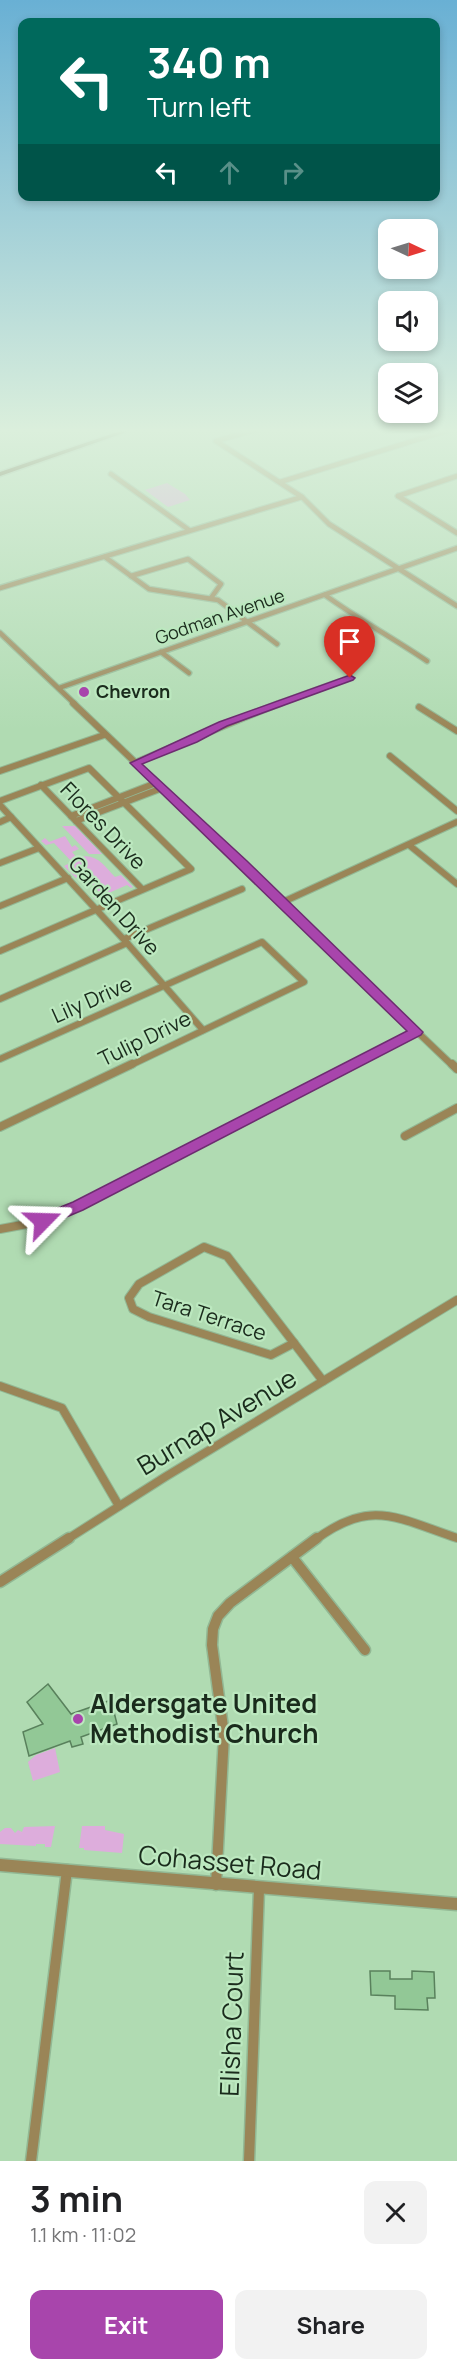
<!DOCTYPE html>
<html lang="en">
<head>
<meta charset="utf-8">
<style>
	body { margin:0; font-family:Manrope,sans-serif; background:#f2f2f2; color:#202124; height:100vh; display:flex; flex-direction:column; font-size:22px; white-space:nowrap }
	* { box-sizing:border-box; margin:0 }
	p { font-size:20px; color:#757577 }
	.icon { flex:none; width:33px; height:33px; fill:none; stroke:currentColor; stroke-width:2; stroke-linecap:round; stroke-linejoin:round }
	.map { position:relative; height:2161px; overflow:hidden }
	.side { display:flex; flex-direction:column; background:#fff; flex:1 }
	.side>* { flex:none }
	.guide { position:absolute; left:18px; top:18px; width:422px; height:183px; border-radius:12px; box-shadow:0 3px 9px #0003; background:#00695c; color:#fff; overflow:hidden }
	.needle { width:39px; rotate:94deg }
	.buttons { position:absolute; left:378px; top:219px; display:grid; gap:12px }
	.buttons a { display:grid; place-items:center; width:60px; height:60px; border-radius:12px; background:#fff; box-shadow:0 3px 9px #0003; font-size:30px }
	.pin { position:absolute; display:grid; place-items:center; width:51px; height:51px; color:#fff; margin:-62px -26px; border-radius:50% 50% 50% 0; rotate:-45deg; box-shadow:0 0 6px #0007 }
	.pin .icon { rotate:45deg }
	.me { position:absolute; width:66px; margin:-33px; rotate:68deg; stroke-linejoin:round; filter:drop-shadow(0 0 4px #0008) }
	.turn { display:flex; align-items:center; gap:21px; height:126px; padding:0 30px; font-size:27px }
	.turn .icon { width:78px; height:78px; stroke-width:2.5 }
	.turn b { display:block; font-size:42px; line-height:51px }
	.lanes { display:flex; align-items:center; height:57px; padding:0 30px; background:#0003; justify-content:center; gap:30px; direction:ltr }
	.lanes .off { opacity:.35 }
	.round { display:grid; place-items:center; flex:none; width:63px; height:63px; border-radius:12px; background:#f2f2f2 }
	.overview { display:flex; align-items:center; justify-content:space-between; height:102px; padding:0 30px }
	h1 { font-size:36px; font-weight:700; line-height:45px }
	.action { display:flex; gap:12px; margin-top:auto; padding:12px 30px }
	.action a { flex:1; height:69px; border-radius:12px; background:#a845ac; color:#fff; font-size:24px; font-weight:700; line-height:69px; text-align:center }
	.action a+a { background:#f2f2f2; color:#202124 }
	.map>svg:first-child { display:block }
	.green { fill:#ddaddc }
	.building { fill:#92c896; stroke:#59815c; stroke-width:1.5 }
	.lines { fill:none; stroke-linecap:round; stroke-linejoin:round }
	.minor-far3-casing { stroke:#92b894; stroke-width:7 }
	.minor-far2-casing { stroke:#92b894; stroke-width:8 }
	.minor-far1-casing { stroke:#92b894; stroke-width:10 }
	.minor-casing { stroke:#92b894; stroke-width:13 }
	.tertiary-casing { stroke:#92b894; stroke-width:15 }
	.motorway-casing { stroke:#92b894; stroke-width:3 }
	.minor-far3 { stroke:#9a8557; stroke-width:4.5 }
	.minor-far2 { stroke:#9a8557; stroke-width:6 }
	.minor-far1 { stroke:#9a8557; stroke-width:8 }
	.minor { stroke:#9a8557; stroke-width:10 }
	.tertiary { stroke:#9a8557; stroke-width:12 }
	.motorway { fill:#483810; fill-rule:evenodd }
	.route { fill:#a845ac; stroke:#6d2d70; stroke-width:1.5 }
	.poi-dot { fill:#a845ac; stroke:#bce8bf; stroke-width:2 }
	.labels { text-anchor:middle; stroke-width:4.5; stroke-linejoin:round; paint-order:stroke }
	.far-street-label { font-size:18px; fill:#1a2b1c; stroke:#bce8bf }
	.far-poi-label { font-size:18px; font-weight:bold; fill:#1a2b1c; stroke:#bce8bf; text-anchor:start }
	.street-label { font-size:21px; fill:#1a2b1c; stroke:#bce8bf }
	.near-street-label { font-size:26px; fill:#1a2b1c; stroke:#bce8bf }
	.near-poi-label { font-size:26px; font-weight:bold; fill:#1a2b1c; stroke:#bce8bf; text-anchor:start }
</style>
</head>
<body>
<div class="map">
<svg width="457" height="2161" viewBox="0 0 457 2161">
	<rect width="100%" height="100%" fill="#b0dbb2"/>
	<g class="green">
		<polygon points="167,483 185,494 190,500 168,507 145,490"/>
		<polygon points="62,826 75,826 102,854 89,854"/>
		<path d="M65,836L72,847L75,845L79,849L72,852L77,858C95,851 104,865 115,877L121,875L133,887L131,888L127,885L95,899L93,898L101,894L83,875L76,878L64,866L72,862L54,843L46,845L41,841L45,838L49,842Z"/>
		<polygon points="55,1748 60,1772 33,1781 28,1762 36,1755"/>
		<polygon points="55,1826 51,1847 45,1847 45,1844 36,1844 36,1846 0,1844 0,1832 5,1828 11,1828 15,1833 18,1830 22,1832 24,1827"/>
		<polygon points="82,1826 105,1826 105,1830 124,1834 122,1853 84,1850 84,1848 79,1848"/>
	</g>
	<g class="building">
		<polygon points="48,1684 71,1714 111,1700 117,1724 81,1737 83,1744 72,1747 70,1741 29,1756 23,1732 43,1724 27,1702"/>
		<polygon points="370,1971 390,1971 390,1979 412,1979 412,1971 434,1972 435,1998 427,1998 428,2010 395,2009 395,1996 371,1995"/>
	</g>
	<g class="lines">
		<defs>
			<g id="minor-far3">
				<polyline points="216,441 302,497 329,524 457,606"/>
				<polyline points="216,441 261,428"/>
				<polyline points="111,474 189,530"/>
				<polyline points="280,482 455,428"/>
				<polyline points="398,496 457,533"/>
				<polyline points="398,496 457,476"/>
				<polyline points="105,557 149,589 218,600 277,644"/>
				<polyline points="131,576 188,559 221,584 211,598"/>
				<polyline points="0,588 302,497"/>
				<path d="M325,595C358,619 393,638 427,661"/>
				<polyline points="0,633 75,704"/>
				<polyline points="161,652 189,673"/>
				<polyline points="59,688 457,548"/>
				<polyline points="277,704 349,678"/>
			</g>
			<g id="minor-far2">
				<polyline points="73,703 453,1066"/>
				<polyline points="419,707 457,731"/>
				<polyline points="390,756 457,811"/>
				<path d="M135,763C184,743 232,721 281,703"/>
				<polyline points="0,771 104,735"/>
				<polyline points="41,785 142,889"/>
				<polyline points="0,801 89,768 191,869 0,951"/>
				<polyline points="0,805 127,943 203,1030"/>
				<polyline points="71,816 156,783"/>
				<polyline points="76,821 162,788"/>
				<polyline points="0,822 11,817"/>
				<polyline points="409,845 457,884"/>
				<polyline points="0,863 39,848"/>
				<polyline points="283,902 457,822"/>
				<polyline points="0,906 68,878"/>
				<polyline points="124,939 242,889"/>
				<polyline points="0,999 127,943"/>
				<polyline points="0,1059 262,942 304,982 129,1066"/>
				<polyline points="351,1066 416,1032"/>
			</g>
			<g id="minor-far1">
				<polyline points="452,1064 457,1069"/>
				<polyline points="0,1127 132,1064"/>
				<polyline points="405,1136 457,1108"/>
				<polyline points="0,1229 43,1221 78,1206 354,1064"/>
				<polygon points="204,1247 227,1256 294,1343 271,1355 149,1317 133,1309 129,1298 139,1284"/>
				<polyline points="294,1343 323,1381"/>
				<polyline points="0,1386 62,1408 119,1506"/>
				<polyline points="66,1540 165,1477 457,1300"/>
				<path d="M315,1540C371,1498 397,1518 457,1538"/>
			</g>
			<g id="minor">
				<polyline points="292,1557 365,1650"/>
				<polyline points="0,1582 69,1538"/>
				<polyline points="216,1885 224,1735 212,1645 213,1629 218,1616 230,1603 317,1538"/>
				<polyline points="31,2161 67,1870"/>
				<polyline points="249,2161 259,1889"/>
			</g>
			<polyline id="tertiary" points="0,1865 457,1904"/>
			<polygon id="motorway" points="129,428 138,428 0,476 0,472"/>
		</defs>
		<use href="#minor-far3" class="minor-far3-casing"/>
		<use href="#minor-far2" class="minor-far2-casing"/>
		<use href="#minor-far1" class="minor-far1-casing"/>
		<use href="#minor" class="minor-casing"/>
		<use href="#tertiary" class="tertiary-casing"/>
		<use href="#motorway" class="motorway-casing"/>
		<use href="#minor-far3" class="minor-far3"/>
		<use href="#minor-far2" class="minor-far2"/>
		<use href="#minor-far1" class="minor-far1"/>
		<use href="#minor" class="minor"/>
		<use href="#tertiary" class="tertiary"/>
		<use href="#motorway" class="motorway"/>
	</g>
	<linearGradient id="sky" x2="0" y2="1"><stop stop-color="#69b0d4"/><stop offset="0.59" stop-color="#dbefdc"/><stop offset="1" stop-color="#dbefdc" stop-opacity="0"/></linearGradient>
	<rect width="457" height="730" fill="url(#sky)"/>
	<polygon class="route" points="350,675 355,678 353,680 227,726 197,742 142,764 247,861 423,1032 421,1035 83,1210 43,1227 38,1225 36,1221 38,1216 73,1202 407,1031 130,763 219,722"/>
	<g class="poi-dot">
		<circle cx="84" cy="692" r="6"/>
		<circle cx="78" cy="1719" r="6"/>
	</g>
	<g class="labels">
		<g class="far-street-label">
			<text transform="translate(220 617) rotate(-19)" y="6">Godman Avenue</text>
		</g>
		<g class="far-poi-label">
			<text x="96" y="698">Chevron</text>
		</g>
		<g class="street-label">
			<text transform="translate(103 826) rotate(46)" y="7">Flores Drive</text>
			<text transform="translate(114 906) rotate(48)" y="7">Garden Drive</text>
			<text transform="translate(92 1000) rotate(-24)" y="7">Lily Drive</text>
			<text transform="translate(145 1039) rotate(-26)" y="7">Tulip Drive</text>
			<text transform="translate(209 1316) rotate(18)" y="7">Tara Terrace</text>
		</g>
		<g class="near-street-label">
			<text transform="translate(217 1422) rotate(-31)" y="9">Burnap Avenue</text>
			<text transform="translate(230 1863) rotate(5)" y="9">Cohasset Road</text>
			<text transform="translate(232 2024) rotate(-88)" y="9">Elisha Court</text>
		</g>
		<g class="near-poi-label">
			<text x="90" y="1713">Aldersgate United<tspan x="90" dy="30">Methodist Church</tspan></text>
		</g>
	</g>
</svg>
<div class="buttons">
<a><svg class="needle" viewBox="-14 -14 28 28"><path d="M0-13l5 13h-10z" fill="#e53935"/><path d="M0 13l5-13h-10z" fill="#757577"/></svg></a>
<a><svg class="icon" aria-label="sound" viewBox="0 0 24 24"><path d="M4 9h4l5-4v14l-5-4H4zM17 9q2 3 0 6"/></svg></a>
<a><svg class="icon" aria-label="layers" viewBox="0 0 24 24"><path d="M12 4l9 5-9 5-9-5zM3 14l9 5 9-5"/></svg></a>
</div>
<div class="pin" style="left:350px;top:678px;background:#d93025"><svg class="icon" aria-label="arrive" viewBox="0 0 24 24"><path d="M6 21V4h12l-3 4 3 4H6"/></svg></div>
<svg class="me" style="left:43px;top:1221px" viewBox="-20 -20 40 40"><path d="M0-17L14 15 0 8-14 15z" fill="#a845ac" stroke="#fff" stroke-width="4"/></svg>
<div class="guide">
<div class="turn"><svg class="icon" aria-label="left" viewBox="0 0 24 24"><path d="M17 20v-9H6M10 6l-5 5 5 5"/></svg><div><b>340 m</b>Turn left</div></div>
<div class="lanes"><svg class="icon" aria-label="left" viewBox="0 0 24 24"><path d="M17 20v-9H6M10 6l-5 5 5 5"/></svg><svg class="icon off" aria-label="ahead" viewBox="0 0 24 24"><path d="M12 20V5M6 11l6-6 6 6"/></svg><svg class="icon off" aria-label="right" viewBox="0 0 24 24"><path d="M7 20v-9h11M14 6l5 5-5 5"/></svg></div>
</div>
</div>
<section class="side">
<div class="overview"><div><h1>3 min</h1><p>1.1 km · 11:02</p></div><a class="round"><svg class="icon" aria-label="close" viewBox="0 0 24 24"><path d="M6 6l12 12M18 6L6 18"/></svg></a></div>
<div class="action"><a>Exit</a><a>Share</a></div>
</section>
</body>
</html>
